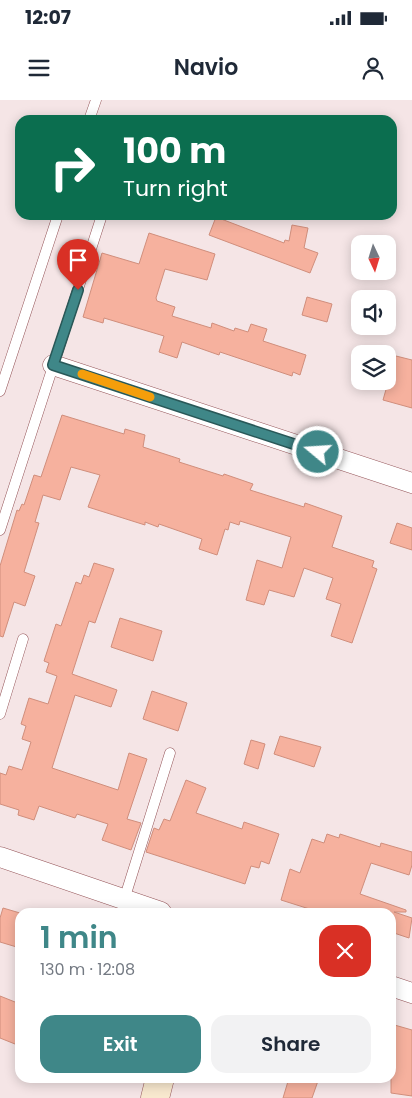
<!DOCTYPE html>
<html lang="en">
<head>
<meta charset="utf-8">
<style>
	body { margin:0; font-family:Poppins,sans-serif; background:#f2f2f3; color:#1f2937; height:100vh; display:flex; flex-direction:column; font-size:19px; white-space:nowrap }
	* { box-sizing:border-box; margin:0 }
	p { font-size:16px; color:#747a83 }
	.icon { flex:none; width:28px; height:28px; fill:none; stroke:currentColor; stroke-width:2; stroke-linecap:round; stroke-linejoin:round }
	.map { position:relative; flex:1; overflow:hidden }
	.drawer { position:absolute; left:15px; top:808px; width:381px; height:175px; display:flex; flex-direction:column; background:#fff; border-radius:15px; box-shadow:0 2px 12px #0003 }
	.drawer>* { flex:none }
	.guide { position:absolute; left:15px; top:15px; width:382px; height:105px; border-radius:15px; box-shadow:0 2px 12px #0003; background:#0b6e4f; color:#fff; overflow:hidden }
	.needle { width:32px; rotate:176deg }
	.tools { position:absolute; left:351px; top:135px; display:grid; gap:10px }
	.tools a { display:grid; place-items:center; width:45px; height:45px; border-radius:10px; background:#fff; box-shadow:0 2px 12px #0003; font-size:25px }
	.pin { position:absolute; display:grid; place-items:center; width:42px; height:42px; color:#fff; margin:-51px -21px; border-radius:50% 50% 50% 0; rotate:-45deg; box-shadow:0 0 5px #0007 }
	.pin .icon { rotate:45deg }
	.me { position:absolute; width:55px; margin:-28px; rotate:288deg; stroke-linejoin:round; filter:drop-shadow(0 0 4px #0008) }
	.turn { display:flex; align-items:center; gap:18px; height:105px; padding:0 25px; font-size:22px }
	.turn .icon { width:65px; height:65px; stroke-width:2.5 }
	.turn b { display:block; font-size:35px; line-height:42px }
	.round { display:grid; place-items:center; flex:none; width:52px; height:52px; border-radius:15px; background:#f2f2f3 }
	.summary { display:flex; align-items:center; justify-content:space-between; height:85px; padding:0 25px }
	h1 { font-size:30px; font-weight:600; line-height:38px; color:#3f8788 }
	.primary-button { display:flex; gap:10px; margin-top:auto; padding:10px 25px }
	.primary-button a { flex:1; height:58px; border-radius:15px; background:#3f8788; color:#fff; font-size:20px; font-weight:600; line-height:58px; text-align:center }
	.primary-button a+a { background:#f2f2f3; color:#1f2937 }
	.status { display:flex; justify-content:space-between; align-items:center; height:35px; padding:0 25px; background:#fff; direction:ltr }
	.status svg { height:14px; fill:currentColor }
	header { display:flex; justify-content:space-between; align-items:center; height:65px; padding:0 25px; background:#fff; font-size:22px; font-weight:600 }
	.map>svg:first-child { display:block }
	.building { fill:#f6b19e; stroke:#d08e7c }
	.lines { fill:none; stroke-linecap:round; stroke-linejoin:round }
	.lane-casing { stroke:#945458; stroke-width:11 }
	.street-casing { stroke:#945458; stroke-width:21 }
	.secondary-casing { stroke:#945458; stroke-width:29 }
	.lane { stroke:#fff; stroke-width:10 }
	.street { stroke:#fff; stroke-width:20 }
	.secondary { stroke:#f8e8ce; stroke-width:28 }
	.route-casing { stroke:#295858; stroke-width:12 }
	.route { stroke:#3f8788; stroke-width:9 }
	.slow { stroke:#f59e0b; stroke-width:9 }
</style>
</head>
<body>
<div class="status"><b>12:07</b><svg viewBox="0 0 49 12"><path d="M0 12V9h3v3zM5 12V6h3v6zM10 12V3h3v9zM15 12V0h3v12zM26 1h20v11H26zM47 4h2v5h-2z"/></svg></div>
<header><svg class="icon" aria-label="menu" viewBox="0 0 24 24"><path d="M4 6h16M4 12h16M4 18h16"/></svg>Navio<svg class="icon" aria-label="person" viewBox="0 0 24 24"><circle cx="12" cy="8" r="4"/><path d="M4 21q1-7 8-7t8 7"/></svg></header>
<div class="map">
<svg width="412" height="998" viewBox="0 0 412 998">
	<rect width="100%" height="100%" fill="#f5e5e6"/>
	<g class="building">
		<polygon points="216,117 284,143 285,140 289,141 292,125 308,128 304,148 318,153 310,173 209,135"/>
		<polygon points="149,133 215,154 207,180 165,169 156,198 157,201 175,207 172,216 211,228 212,223 234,231 235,228 248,232 251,224 267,229 263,241 306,255 300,275 293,272 292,276 220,252 219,255 182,242 177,258 159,252 164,236 104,218 103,223 83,217 102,153 139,164"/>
		<polygon points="307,197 332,204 327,222 302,215"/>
		<polygon points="364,247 387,254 362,254"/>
		<polygon points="388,254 412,260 412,308 383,300 387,286 370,281 388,281"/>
		<polygon points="62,315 124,334 125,329 145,335 143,347 180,359 179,362 223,376 224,374 253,384 250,390 304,407 305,403 342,416 332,447 374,461 372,467 377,469 352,543 331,536 341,504 326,499 333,478 304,468 294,497 269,490 264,505 246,500 257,460 282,468 291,437 240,421 239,425 230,422 228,430 225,429 217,455 199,449 202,439 159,424 158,427 145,422 145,425 88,407 100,375 71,367 60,400 43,395 35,422 39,423 24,472 35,476 25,506 14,502 3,537 0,536 0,466 17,410 19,411 22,404 24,405 34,375 41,377"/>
		<polygon points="397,423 412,428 412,450 390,443"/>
		<polygon points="94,463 114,469 95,523 89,521 72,574 117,590 111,607 75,595 52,668 118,690 129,653 147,659 127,719 141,723 131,750 102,740 108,724 77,714 75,718 39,706 34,720 18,715 19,710 0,704 0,673 6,675 9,666 22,670 31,642 22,639 26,626 21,624 29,598 48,604 57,576 46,572 49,563 44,561 56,524 61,526 76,482 81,484 84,475 89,477"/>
		<polygon points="120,518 162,531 153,561 111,547"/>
		<polygon points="152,591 187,603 178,631 143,619"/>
		<polygon points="280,636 321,647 314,667 274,654"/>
		<polygon points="251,640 265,644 258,669 244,664"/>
		<polygon points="186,680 206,688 196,713 242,729 244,722 279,734 269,764 261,761 259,768 251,766 245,784 146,752 154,728 159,730 164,719 170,721"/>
		<polygon points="327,734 339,738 340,734 380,747 381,743 412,752 412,765 409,775 371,763 360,794 406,810 406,812 394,812 412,818 409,838 391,832 391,812 319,812 281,800 290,769 300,773 312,739 324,743"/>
		<polygon points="3,808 20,813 20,848 0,842 0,818"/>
		<polygon points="0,896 20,904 20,946 0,938"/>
		<polygon points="391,924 412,930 412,996 391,993"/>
		<polygon points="289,978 319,978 312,998 283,998"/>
	</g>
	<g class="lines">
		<defs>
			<g id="lane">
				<polyline points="89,20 96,0"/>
				<polyline points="0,291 58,115"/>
				<polyline points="0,430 102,115"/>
				<polyline points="0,614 23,539"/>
				<polyline points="124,800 170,653"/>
			</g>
			<g id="street">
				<polyline points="53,265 412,383"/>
				<polyline points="0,757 161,812"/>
				<polyline points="391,886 412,893"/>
			</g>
			<polyline id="secondary" points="155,998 160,978"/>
		</defs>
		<use href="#lane" class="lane-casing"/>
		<use href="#street" class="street-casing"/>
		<use href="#secondary" class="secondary-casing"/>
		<use href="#lane" class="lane"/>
		<use href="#street" class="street"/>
		<use href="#secondary" class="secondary"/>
	</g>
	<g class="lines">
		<defs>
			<polyline id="route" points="78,190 53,265 318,352"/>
		</defs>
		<use href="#route" class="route-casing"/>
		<use href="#route" class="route"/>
		<polyline class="slow" points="82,274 150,297"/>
	</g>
</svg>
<div class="tools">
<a><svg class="needle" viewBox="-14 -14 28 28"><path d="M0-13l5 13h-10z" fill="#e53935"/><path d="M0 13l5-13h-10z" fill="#747a83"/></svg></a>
<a><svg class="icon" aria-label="sound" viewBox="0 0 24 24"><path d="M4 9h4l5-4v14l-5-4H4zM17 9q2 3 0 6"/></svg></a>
<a><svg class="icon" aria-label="layers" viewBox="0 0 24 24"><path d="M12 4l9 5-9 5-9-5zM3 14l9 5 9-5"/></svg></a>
</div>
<div class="pin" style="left:78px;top:190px;background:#d93025"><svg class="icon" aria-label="arrive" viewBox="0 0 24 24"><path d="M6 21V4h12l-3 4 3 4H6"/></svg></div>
<svg class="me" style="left:318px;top:352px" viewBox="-20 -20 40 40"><circle r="17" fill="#3f8788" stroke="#fff" stroke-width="3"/><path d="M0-11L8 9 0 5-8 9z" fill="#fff"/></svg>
<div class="guide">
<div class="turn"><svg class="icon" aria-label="right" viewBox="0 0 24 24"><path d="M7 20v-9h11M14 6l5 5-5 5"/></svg><div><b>100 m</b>Turn right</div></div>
</div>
<section class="drawer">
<div class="summary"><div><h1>1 min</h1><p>130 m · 12:08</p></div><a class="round" style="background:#d93025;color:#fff"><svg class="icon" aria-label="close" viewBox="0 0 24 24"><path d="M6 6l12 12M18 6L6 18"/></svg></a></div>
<div class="primary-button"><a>Exit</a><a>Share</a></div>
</section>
</div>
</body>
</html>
